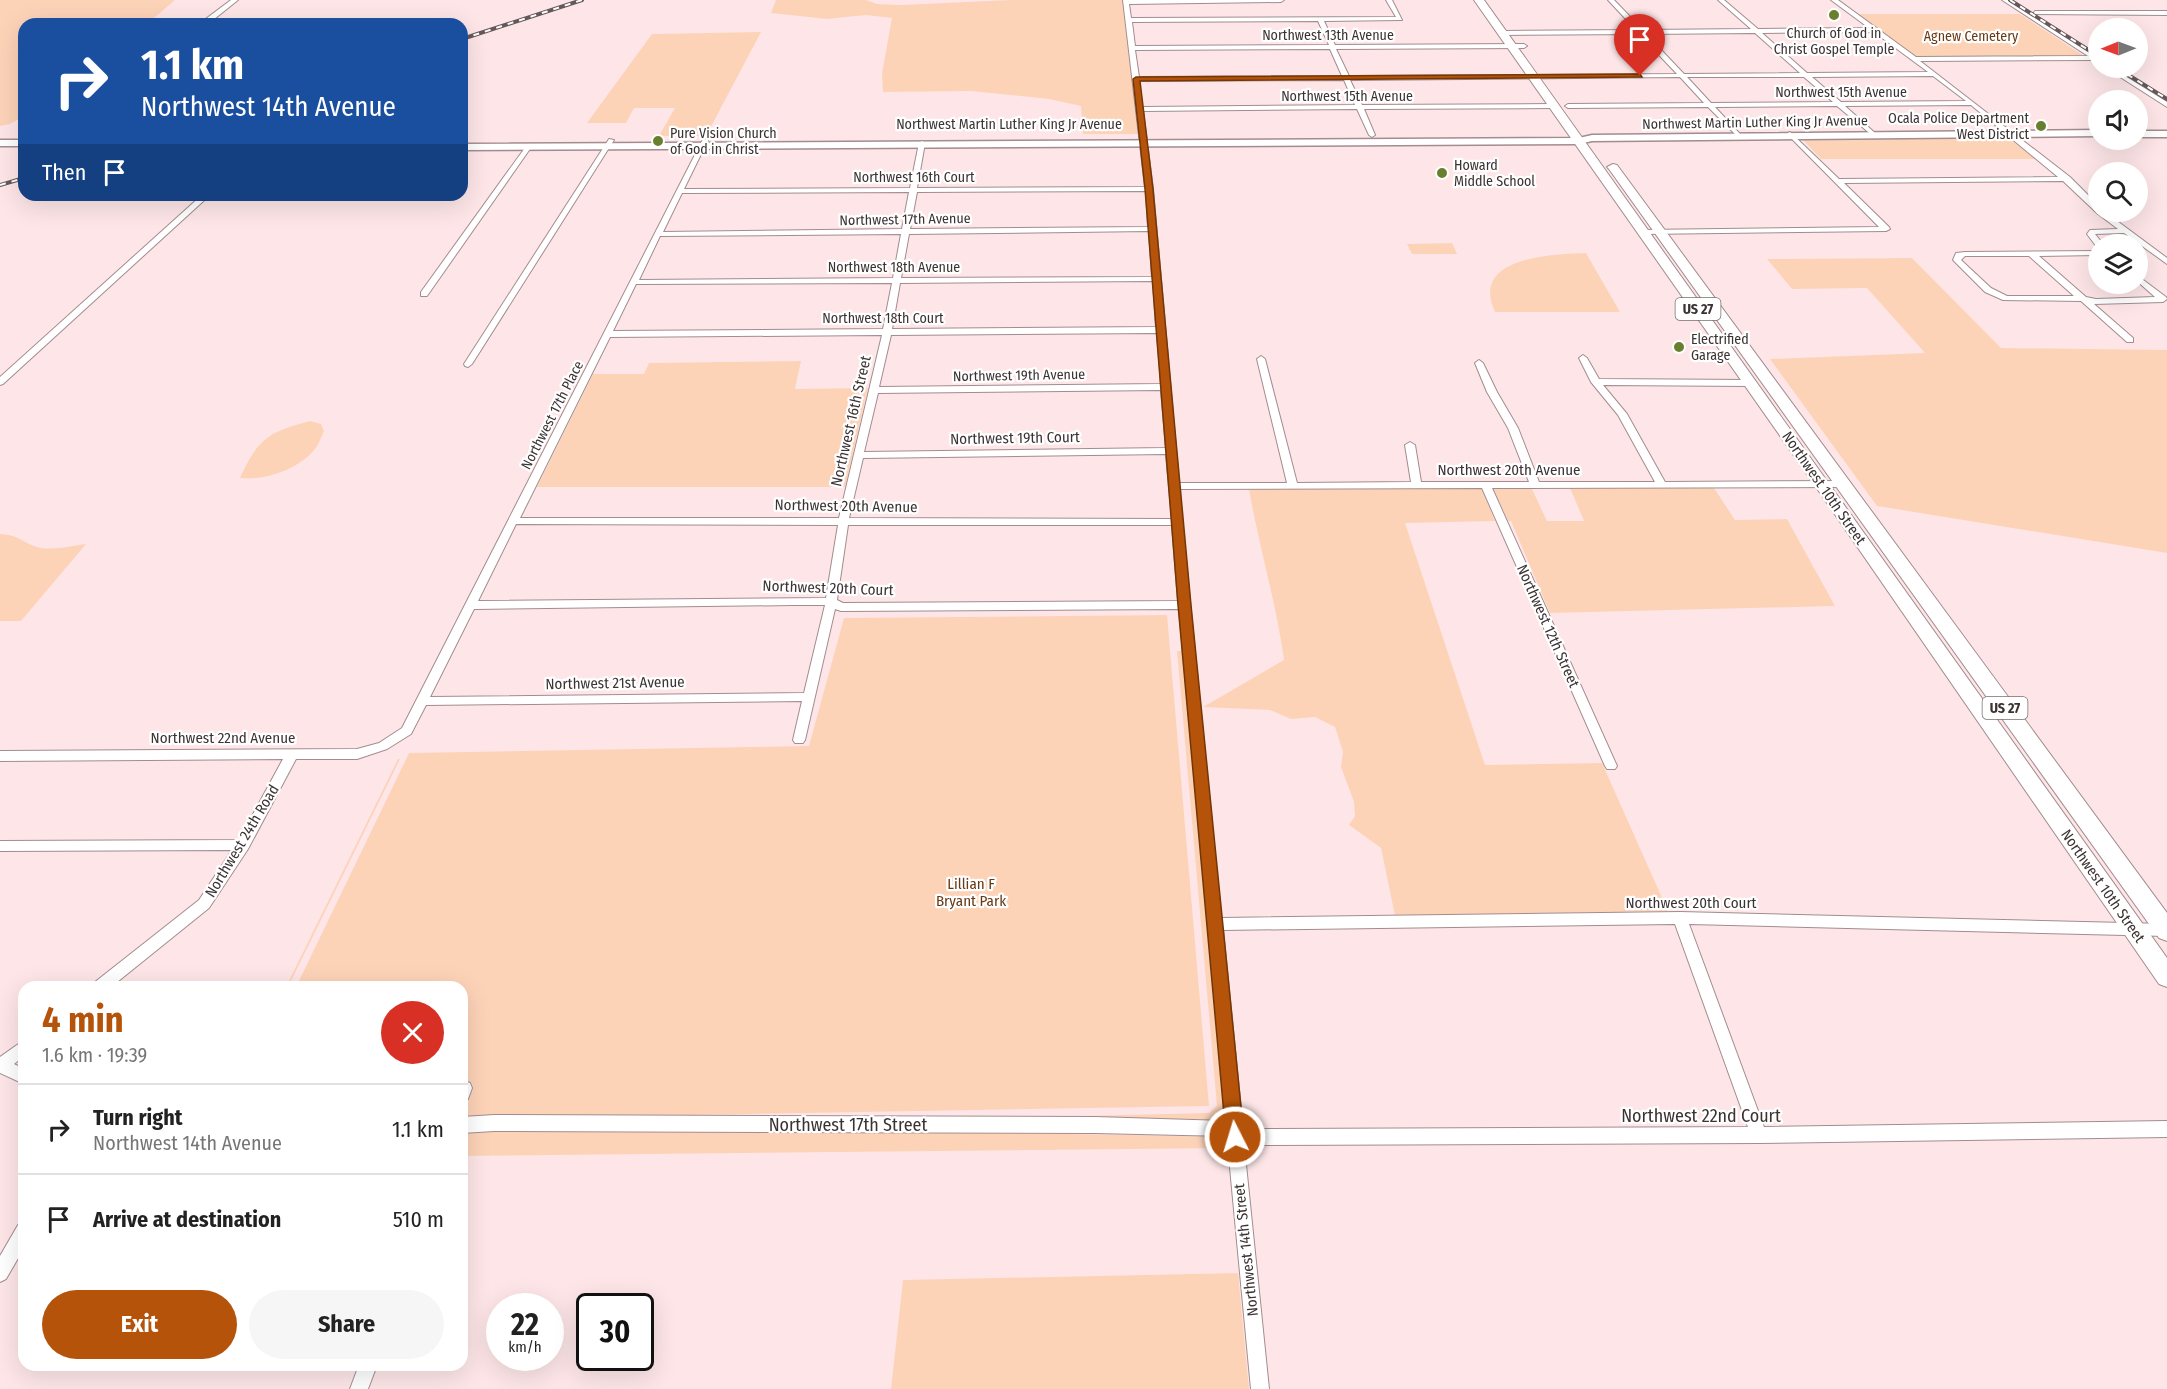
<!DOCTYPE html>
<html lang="en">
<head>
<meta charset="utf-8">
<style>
	body { margin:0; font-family:"Fira Sans Condensed",sans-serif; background:#f6f6f6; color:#222; height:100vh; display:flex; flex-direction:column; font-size:22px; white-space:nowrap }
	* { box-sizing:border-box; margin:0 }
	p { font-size:20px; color:#767676 }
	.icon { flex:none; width:33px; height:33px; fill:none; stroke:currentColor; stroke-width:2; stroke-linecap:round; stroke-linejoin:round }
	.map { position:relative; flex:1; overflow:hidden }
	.side { position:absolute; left:18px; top:981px; width:450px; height:390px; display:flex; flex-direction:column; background:#fff; border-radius:18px; box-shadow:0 6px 24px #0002 }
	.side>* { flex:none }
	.guide { position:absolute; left:18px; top:18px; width:450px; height:183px; border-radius:18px; box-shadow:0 6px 24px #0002; background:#1a4fa0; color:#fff; overflow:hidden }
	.needle { width:39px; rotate:269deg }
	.tools { position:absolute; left:2088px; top:18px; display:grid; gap:12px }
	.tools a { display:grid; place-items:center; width:60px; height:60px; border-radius:50%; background:#fff; box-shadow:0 6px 24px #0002; font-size:30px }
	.speed { position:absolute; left:486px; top:1293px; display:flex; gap:12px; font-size:30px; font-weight:700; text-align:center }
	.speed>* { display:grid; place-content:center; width:78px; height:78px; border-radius:50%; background:#fff; box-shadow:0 6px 24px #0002; line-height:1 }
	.speed small { font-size:15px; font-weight:400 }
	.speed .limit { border:3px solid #111; border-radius:9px; background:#fff; color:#111 }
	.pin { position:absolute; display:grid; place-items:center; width:51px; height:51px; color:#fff; margin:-62px -26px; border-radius:50% 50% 50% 0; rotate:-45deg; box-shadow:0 0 6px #0007 }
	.pin .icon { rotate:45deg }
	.me { position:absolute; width:66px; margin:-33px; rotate:355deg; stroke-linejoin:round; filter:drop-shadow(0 0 4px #0008) }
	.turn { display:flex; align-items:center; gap:21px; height:126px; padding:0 24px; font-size:27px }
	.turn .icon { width:78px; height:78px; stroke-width:2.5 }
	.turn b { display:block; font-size:42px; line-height:51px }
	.then { display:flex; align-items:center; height:57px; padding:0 24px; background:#0003; gap:12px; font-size:22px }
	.round { display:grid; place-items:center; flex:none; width:63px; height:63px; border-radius:32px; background:#f6f6f6 }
	.headline { display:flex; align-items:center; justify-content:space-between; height:102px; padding:0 24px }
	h1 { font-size:36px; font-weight:700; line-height:45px; color:#b45309 }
	.action { display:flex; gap:12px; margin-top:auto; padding:12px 24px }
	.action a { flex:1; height:69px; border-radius:36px; background:#b45309; color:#fff; font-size:24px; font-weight:700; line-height:69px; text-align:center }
	.action a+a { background:#f6f6f6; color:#222 }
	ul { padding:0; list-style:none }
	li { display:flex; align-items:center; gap:18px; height:90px; padding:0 24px; border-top:2px solid #e0e0e0 }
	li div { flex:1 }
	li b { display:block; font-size:22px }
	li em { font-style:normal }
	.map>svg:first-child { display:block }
	.green { fill:#fdd3b8 }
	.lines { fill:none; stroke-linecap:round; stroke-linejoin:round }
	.minor-casing { stroke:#a28c8f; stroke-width:2 }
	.tertiary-casing { stroke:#a28c8f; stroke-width:2 }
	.secondary-casing { stroke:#a28c8f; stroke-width:3 }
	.trunk-casing { stroke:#a28c8f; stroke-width:2 }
	.minor { fill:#fff; fill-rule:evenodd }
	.tertiary { fill:#fff; fill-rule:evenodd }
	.secondary { fill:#fff; fill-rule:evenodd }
	.trunk { fill:#fff; fill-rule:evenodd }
	.rail-casing { stroke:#65585a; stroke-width:4 }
	.rail { stroke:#fff; stroke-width:2; stroke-dasharray:6; stroke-linecap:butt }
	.route { fill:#b45309; stroke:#753606; stroke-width:1.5 }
	.poi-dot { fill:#697f30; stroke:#fff; stroke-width:2 }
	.labels { text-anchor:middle; stroke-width:4.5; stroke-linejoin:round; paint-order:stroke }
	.far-poi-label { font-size:14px; fill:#3b3233; stroke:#fff; text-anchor:start }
	.far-street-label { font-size:14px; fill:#3b3233; stroke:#fff }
	.far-park-label { font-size:14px; fill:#673914; stroke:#fff }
	.shield { fill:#fff; stroke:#767070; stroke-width:1.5 }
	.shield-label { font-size:14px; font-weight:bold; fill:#3b3233 }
	.street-label { font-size:15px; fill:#3b3233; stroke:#fff }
	.park-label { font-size:15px; fill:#673914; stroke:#fff }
	.near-street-label { font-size:18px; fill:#3b3233; stroke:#fff }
</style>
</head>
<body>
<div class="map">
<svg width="2167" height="1389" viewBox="0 0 2167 1389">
	<rect width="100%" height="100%" fill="#fee6e8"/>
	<g class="green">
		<polygon points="0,0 175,0 147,24 24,24 24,116 10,124 0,126"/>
		<polygon points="776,0 866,0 877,4 901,5 1010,0 1123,0 1138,134 1083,134 1081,106 1049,99 971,91 883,92 882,73 892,18 866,15 827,19 771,13"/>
		<polygon points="1858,14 2020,14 2084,56 1921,57 1914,56"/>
		<polygon points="761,32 706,136 659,136 675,108 634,108 626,123 587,123 652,34"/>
		<polygon points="2008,138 2036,159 1821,159 1802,139"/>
		<polygon points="1452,243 1457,254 1412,254 1407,244"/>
		<path d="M1586,253L1620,312H1495C1469,257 1552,254 1586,253Z"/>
		<polygon points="1912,258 2001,348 2167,350 2167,553 1877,506 1770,359 1925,353 1867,288 1792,289 1767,259"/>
		<polygon points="801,361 795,389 868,388 845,487 537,487 593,374 644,374 649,363"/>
		<path d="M310,421L321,424L324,431C321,437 319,444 315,449C299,469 265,481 240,478C258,438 269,432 310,421Z"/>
		<path d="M1481,488L1495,521L1405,523L1485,765L1602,763L1668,911L1395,916L1381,848L1349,825L1355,816L1354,802L1341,767L1343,752L1335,727L1315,717L1291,719L1270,710L1203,707L1284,660C1276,602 1259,547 1249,489Z"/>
		<polygon points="1493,488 1532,489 1547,521 1584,521 1570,488 1714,488 1735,520 1787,519 1835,606 1550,613 1511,521 1508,521"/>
		<path d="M0,534C20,535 21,542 37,547C52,551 71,546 86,544L21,621H0Z"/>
		<polygon points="1167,615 1209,1106 462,1119 462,987 296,987 409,753 809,746 844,618"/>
		<polygon points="1177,651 1182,651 1224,1120 1041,1117 1209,1113 1217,1106"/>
		<polygon points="398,759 400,759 288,987 286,987"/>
		<path d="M492,1131C736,1133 981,1131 1225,1137L1226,1148L462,1156V1133Z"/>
		<polygon points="1238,1273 1249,1389 891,1389 903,1280"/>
	</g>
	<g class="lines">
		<defs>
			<g id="minor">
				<path d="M1123,0H1284L1281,2L1129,4L1131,18L1396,17L1386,0H1392L1402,20L1324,21L1335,45L1524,44L1527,46L1524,48L1336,49L1349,76L1677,74L1639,34L1503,35L1500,33L1503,31L1636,30L1608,0H1614L1643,30L1751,29L1718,0H1724L1758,29L1869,28L1831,0H1838L1916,57L2088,56L2002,0H2009L2097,57L2095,60L1920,61L2070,177L2098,205V212H2105L2167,258V264L2124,233L2095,234L2103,244L2096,246L2087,234L2090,230L2118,229L2098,214L2063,181L1844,183L1889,227L1890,229L1886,231L1643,234L1639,232L1643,230L1879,227L1788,135V133L1790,132L1839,179L2058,177L1971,105L1845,106L1875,133V135L1873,136L1837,106L1715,107L1740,134L1741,135L1738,137L1708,107L1568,108L1565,106L1568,104L1704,103L1680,77L1350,80L1362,105L1554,104L1557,106L1554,108L1364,109L1375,135L1372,137L1369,135L1357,109L1143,111L1153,189L1179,483H1287L1257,359L1261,356L1265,359L1297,483L1411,482L1405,445L1410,442L1415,445L1421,482H1529L1508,428L1487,392L1475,363L1479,360L1483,363L1497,392L1518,428L1539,482H1655L1618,415L1591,382L1579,358L1583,355L1587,358L1599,379L1751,380L1756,383L1751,386L1603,385L1627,414L1665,482L1844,481L1849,484L1844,487L1492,488L1617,766L1615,769H1607L1605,766L1482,488L1179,489L1221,918L1680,912L2166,924V936L1689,924L1764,1127L2167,1121V1137L1759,1143L1244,1145L1269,1389H1251L1227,1136L1095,1133L494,1131L462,1133V1117L494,1115L1095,1117L1226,1121L1179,609L841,611L835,609L805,740L803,743H795L793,740L802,701L426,705L411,734L387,749L357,759H296L248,849L209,908L111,987H93L95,982L199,900L232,850L0,851V841L239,840L283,759L0,761V751L357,749L379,743L402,728L703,139L708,140L684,189L910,188L919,143L922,141L925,143L917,188L1145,187ZM1318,21L1329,45L1135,46L1132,22ZM1874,32L1928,72L1807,73L1762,33ZM1755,33L1800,73L1684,74L1646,34ZM1330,49L1342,76L1139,77L1135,50ZM1933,76L1966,101L1841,102L1812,77ZM1687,77H1804L1833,102L1711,103ZM1344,80L1355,105L1142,107L1139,81ZM1146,191L1148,227L910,229L917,192ZM909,192L902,229L663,232L682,193ZM1149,231L1152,277L901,278L909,234ZM901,234L893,278L639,280L660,236ZM1153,281L1156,327L892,329L900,283ZM892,283L883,329L613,331L636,284ZM1157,333L1161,384L879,387L891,335ZM882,335L839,518H520L610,337ZM1161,390L1166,448L864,452L878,393ZM1166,454L1172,519L849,518L863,458ZM516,524L838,525L826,598L478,601ZM848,525H1172L1178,601L843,603L837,600ZM793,605H825L804,693L430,697L474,609ZM1675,924L1748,1127L1243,1129L1223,930Z"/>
				<polygon points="2035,11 2167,11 2167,15 2033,14"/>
				<polygon points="2106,68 2112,68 2167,102 2167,107"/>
				<polygon points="609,139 614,140 472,364 468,367 465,366 464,364"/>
				<polygon points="527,145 532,146 427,296 421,296 421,292"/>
				<polygon points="202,195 210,195 3,384 0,385 0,377"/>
				<path d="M2098,251V255L2039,256L2086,297L2096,299L2155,297L2138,282V276L2166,297L2167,299L2163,302L2094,304L2133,338V342H2127L2081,301L2003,300L1985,292L1953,260L1956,253L1965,252ZM1965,256H2029L2074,296H2007L1991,288L1961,260Z"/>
				<polygon points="24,1040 24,1056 14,1064 24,1069 24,1084 0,1073 0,1057"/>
				<polygon points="464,1081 470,1083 472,1088 468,1099 462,1101 462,1082"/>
				<polygon points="24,1223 24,1248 6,1279 0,1282 0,1256 18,1225"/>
				<polygon points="359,1365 377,1365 368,1389 350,1389"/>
			</g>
			<polygon id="tertiary" points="231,0 238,0 208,24 199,24"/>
			<g id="secondary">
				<polygon points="2098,130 2098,136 1592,141 1579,144 462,150 462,144 1579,138 1592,135"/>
				<rect x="2138" y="131" width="29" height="6"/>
				<rect x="0" y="140" width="24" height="6"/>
			</g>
			<g id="trunk">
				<polygon points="1474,0 1484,0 2167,958 2167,987 2159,984 1816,487"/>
				<polygon points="1613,164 1617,165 2167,913 2167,941 2159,938 1609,169 1607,167"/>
			</g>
		</defs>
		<use href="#minor" class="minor-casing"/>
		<use href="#tertiary" class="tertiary-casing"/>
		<use href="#secondary" class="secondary-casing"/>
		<use href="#trunk" class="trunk-casing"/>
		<use href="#minor" class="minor"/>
		<use href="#tertiary" class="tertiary"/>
		<use href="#secondary" class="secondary"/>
		<use href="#trunk" class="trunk"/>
		<defs>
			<g id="rail">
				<polyline points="2010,0 2098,56"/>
				<polyline points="462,39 582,0"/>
				<polyline points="2117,68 2167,99"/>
				<polyline points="0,185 24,178"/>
			</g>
		</defs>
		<use href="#rail" class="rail-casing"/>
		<use href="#rail" class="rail"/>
	</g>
	<polygon class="route" points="1640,74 1642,77 1140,81 1153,189 1191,605 1244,1137 1241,1143 1235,1146 1228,1143 1226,1137 1178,605 1145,189 1133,79 1136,77"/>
	<g class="poi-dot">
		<circle cx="1834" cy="15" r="6"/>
		<circle cx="2041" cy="126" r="6"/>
		<circle cx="658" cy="141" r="6"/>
		<circle cx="1442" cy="173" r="6"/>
		<circle cx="1679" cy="347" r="6"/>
	</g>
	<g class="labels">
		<g class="far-poi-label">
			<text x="1834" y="38" text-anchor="middle">Church of God in<tspan x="1834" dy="16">Christ Gospel Temple</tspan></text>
			<text x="2029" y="123" text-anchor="end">Ocala Police Department<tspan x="2029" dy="16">West District</tspan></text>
			<text x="670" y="138">Pure Vision Church<tspan x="670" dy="16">of God in Christ</tspan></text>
			<text x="1454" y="170">Howard<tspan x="1454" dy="16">Middle School</tspan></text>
			<text x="1691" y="344">Electrified<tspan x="1691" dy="16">Garage</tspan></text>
		</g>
		<g class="far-street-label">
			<text x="1328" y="40">Northwest 13th Avenue</text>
			<text x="1841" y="97">Northwest 15th Avenue</text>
			<text x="1347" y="101">Northwest 15th Avenue</text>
			<text transform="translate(1755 122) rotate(-1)" y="5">Northwest Martin Luther King Jr Avenue</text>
			<text x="1009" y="129">Northwest Martin Luther King Jr Avenue</text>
			<text x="914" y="182">Northwest 16th Court</text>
			<text transform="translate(905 219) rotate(-1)" y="5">Northwest 17th Avenue</text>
			<text x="894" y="272">Northwest 18th Avenue</text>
			<text x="883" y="323">Northwest 18th Court</text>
			<text transform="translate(1019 375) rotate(-1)" y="5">Northwest 19th Avenue</text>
			<text transform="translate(552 415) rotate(-63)" y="5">Northwest 17th Place</text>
		</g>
		<g class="far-park-label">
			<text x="1971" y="41">Agnew Cemetery</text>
		</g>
		<g class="shield">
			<rect x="1675.5" y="298" width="45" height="22" rx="4.5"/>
			<rect x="1982.5" y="697" width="45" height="22" rx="4.5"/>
		</g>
		<g class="shield-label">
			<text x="1698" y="314">US 27</text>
			<text x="2005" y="713">US 27</text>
		</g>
		<g class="street-label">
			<text transform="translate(851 421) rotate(-77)" y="5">Northwest 16th Street</text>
			<text transform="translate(1015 438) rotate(-1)" y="5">Northwest 19th Court</text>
			<text x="1509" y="475">Northwest 20th Avenue</text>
			<text transform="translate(1824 488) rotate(55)" y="5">Northwest 10th Street</text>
			<text transform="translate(846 506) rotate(1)" y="5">Northwest 20th Avenue</text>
			<text transform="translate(828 588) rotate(2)" y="5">Northwest 20th Court</text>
			<text transform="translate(1548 626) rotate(66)" y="5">Northwest 12th Street</text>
			<text transform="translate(615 683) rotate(-1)" y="5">Northwest 21st Avenue</text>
			<text x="223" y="743">Northwest 22nd Avenue</text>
			<text transform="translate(242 841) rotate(-59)" y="5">Northwest 24th Road</text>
			<text transform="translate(2103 886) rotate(55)" y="5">Northwest 10th Street</text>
			<text x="1691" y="908">Northwest 20th Court</text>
			<text transform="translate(1246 1250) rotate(-96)" y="5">Northwest 14th Street</text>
		</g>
		<g class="park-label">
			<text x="971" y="889">Lillian F<tspan x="971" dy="17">Bryant Park</tspan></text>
		</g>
		<g class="near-street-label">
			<text x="1701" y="1122">Northwest 22nd Court</text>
			<text x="848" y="1131">Northwest 17th Street</text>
		</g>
	</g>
</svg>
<div class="tools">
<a><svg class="needle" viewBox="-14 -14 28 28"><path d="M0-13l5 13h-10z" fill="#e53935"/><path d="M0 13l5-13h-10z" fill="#767676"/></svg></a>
<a><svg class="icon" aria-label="sound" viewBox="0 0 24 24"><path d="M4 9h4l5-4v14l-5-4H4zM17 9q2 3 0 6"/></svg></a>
<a><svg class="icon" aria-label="search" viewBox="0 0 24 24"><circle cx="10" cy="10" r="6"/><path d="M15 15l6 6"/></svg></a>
<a><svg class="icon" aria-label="layers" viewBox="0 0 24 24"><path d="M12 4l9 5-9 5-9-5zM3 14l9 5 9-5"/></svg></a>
</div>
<div class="speed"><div>22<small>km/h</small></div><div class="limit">30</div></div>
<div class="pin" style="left:1640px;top:76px;background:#d93025"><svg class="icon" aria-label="arrive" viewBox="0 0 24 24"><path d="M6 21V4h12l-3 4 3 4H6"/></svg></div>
<svg class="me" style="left:1235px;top:1137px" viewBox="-20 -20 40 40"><circle r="17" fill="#b45309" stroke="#fff" stroke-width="3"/><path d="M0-11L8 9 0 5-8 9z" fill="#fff"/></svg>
<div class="guide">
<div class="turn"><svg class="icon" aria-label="right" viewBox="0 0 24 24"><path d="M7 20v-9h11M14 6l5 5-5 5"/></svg><div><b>1.1 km</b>Northwest 14th Avenue</div></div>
<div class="then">Then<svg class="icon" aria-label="arrive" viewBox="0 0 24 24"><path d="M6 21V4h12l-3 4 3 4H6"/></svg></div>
</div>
<section class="side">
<div class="headline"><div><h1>4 min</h1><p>1.6 km · 19:39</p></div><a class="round" style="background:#d93025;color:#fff"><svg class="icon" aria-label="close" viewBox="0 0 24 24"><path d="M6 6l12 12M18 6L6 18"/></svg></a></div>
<ul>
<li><svg class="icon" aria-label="right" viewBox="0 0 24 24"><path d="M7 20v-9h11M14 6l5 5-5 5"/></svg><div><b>Turn right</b><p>Northwest 14th Avenue</p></div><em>1.1 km</em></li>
<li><svg class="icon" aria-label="arrive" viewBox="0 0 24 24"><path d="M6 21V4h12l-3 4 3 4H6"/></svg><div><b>Arrive at destination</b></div><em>510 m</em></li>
</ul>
<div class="action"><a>Exit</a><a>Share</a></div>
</section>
</div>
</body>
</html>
